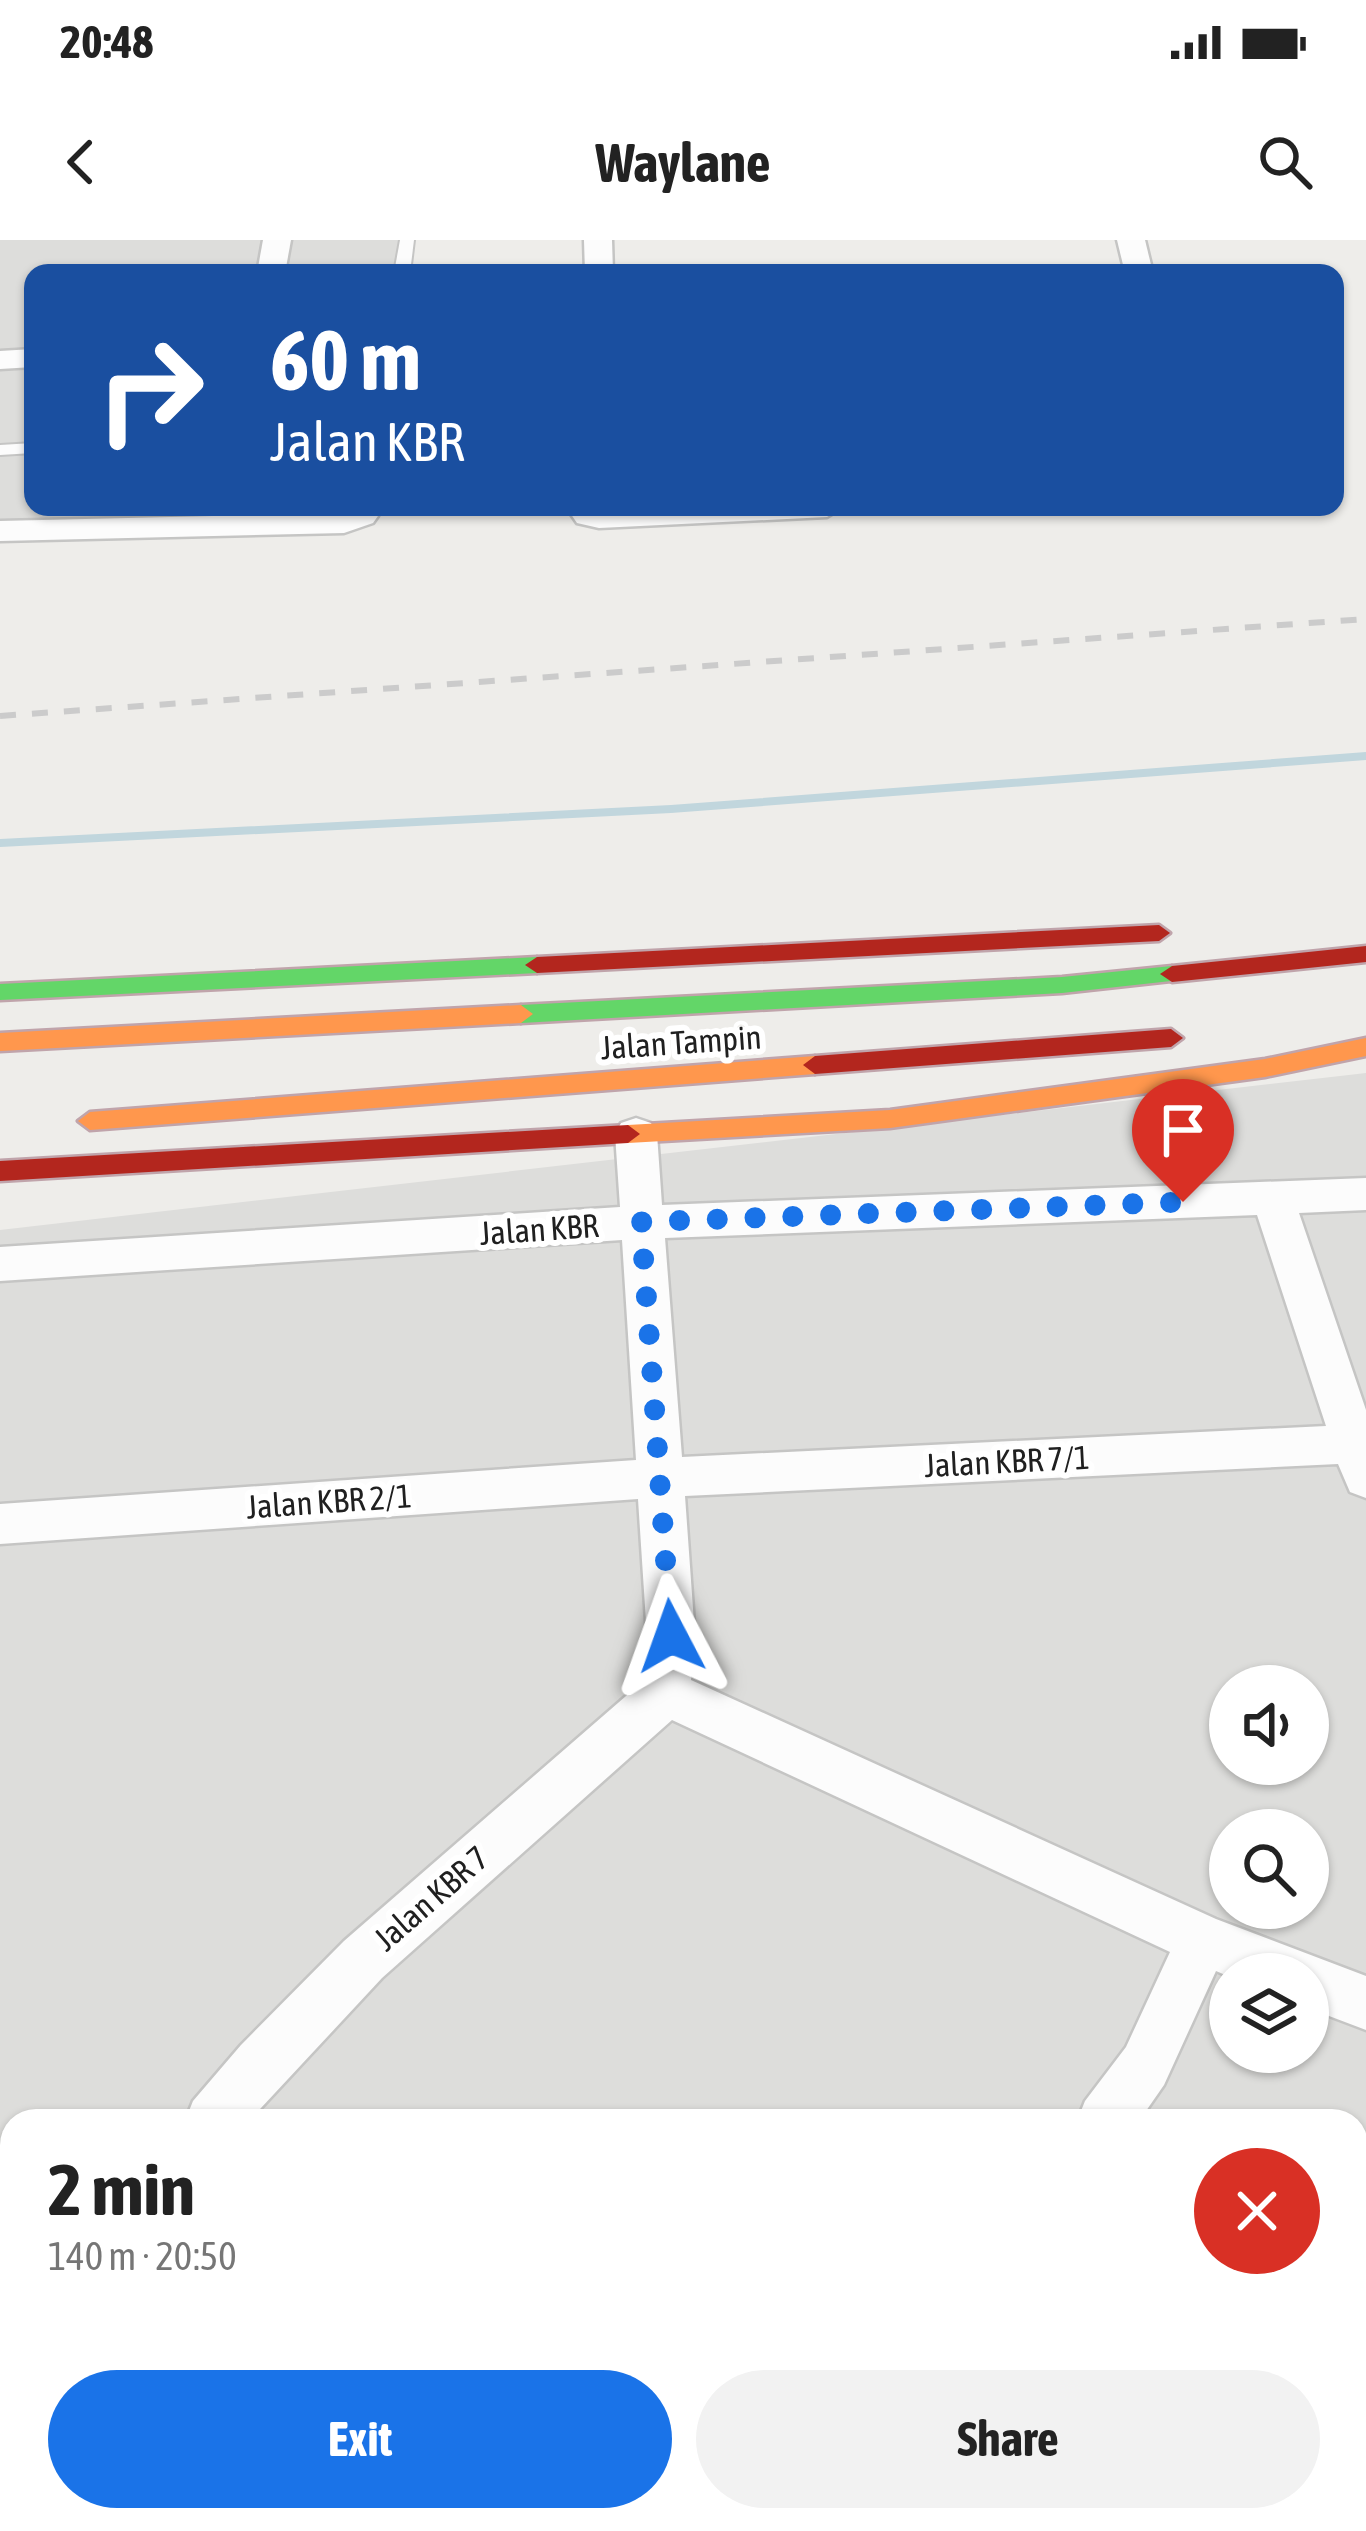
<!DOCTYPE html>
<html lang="en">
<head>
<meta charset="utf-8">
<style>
	body { margin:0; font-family:"Asap Condensed",sans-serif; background:#f2f2f2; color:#222; height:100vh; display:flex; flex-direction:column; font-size:45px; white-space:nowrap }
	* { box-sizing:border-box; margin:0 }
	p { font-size:39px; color:#767676 }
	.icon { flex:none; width:66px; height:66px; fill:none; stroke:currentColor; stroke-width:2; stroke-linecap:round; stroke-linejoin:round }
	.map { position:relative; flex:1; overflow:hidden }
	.details { position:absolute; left:0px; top:1869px; width:1368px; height:423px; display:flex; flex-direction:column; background:#fff; border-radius:36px 36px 0 0; box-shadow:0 3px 9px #0004 }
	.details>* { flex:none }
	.hud { position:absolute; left:24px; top:24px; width:1320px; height:252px; border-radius:24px; box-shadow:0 3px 9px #0004; background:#1a4fa0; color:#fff; overflow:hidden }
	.tools { position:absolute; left:1209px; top:1425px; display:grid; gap:24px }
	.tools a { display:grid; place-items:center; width:120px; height:120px; border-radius:50%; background:#fff; box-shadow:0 3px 9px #0004; font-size:60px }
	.pin { position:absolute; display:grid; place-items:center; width:102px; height:102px; color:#fff; margin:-123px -51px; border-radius:50% 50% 50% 0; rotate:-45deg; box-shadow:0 0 12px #0007 }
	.pin .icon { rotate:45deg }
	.me { position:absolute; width:132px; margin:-66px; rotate:356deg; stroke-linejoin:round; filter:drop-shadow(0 0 9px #0008) }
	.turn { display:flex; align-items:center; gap:42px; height:252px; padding:0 48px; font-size:54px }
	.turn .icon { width:156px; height:156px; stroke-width:2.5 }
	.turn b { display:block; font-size:84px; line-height:102px }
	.round { display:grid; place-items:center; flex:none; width:126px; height:126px; border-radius:63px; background:#f2f2f2 }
	.summary { display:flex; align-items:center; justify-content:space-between; height:204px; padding:0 48px }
	h1 { font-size:72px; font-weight:700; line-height:90px }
	.button { display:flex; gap:24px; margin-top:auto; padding:24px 48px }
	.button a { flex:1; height:138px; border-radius:72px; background:#1a73e8; color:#fff; font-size:48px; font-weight:700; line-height:138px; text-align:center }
	.button a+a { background:#f2f2f2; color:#222 }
	.status { display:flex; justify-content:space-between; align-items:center; height:84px; padding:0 60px; background:#fff; direction:ltr }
	.status svg { height:33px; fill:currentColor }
	header { display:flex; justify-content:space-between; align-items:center; height:156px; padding:0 48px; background:#fff; font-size:54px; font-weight:700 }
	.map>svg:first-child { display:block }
	.residential { fill:#dddddb; fill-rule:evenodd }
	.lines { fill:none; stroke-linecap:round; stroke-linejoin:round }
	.stream { fill:#c1d6dd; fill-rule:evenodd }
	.lane-casing { stroke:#c5c5c4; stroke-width:4 }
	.street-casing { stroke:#c5c5c4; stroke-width:5 }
	.fast-casing { stroke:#c0a4ab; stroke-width:5 }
	.slow-casing { stroke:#c0a4ab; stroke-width:5 }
	.jam-casing { stroke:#c0a4ab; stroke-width:5 }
	.lane { fill:#fcfcfc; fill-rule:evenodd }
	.street { fill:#fcfcfc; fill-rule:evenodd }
	.fast { fill:#63d668; fill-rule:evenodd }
	.slow { fill:#ff974d; fill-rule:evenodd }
	.jam { fill:#b3261e; fill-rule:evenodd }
	.rail { stroke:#cbcbcb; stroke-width:6; stroke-dasharray:16 16; stroke-linecap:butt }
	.route { stroke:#1a73e8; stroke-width:21; stroke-dasharray:0 37.8 }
	.labels { text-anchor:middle; stroke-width:12; stroke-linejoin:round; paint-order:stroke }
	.street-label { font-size:33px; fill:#202020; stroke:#fff }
</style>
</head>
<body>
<div class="status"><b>20:48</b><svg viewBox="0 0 49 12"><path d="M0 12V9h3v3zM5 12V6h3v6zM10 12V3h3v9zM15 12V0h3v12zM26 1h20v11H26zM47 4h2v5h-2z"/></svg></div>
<header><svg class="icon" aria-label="back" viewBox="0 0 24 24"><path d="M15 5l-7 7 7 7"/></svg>Waylane<svg class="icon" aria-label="search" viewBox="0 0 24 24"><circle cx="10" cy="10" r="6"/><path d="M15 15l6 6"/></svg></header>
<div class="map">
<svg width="1366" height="2291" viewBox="0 0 1366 2291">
	<rect width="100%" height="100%" fill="#eeedea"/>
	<g class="residential">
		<polygon points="0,0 402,0 397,33 33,33 33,267 363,267 362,276 0,284"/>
		<path d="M1366,833V2291H0V990ZM1230,1446H1308V1524H1230ZM1230,1590H1308V1668H1230ZM1230,1734H1308V1812H1230ZM12,1881H1356V2280H12Z"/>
	</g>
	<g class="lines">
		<polygon class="stream" points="1366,512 1366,520 671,573 0,607 0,599 671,565"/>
		<defs>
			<g id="lane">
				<polygon points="400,0 414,0 410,33 394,33"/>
				<polygon points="33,203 33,213 0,215 0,205"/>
			</g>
			<g id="street">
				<polygon points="263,0 291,0 285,33 257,33"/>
				<polygon points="584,0 612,0 613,33 585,33"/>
				<polygon points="1117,0 1145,0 1153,33 1125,33"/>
				<polygon points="33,109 33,127 0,129 0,111"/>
				<polygon points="359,267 373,269 378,276 373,283 344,293 0,301 0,281 340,273"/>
				<polygon points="566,267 599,268 843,267 827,277 599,288 577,283"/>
				<path d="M636,878L651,883L657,894L662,965L1366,938V970L1299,973L1366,1170V1258L1350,1252L1338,1224L685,1256L695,1397L691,1440L1216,1679L1366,1736V1790L1308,1768V1734L1230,1737L1216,1731L1164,1845L1139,1881H1077L1085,1861L1126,1807L1170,1712L672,1480L382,1738L249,1881H185L193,1861L241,1805L344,1701L641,1443L647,1397L638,1259L0,1304V1264L636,1220L622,1000L0,1041V1007L620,967L615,894L621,883ZM1257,975L1326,1186L682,1217L665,998Z"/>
				<polygon points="12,2101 12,2171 0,2176 0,2106"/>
				<polygon points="776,2280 841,2280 836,2291 771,2291"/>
			</g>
			<g id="fast">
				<polygon points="537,717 549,725 537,733 0,760 0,744"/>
				<polygon points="1172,726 1184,734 1180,740 1062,753 521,783 509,774 521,765 1062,737"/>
			</g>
			<g id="slow">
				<polygon points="521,765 533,774 521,783 0,811 0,793"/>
				<polygon points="1366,798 1366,816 1265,837 890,888 628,903 616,894 628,885 890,870 1265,819"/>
				<polygon points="815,816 827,825 815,834 90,890 78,881 90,872"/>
			</g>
			<g id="jam">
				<polygon points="1159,685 1170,693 1159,701 537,733 525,725 537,717"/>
				<polygon points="1366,706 1366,722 1172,742 1160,734 1172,726"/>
				<polygon points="1171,789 1183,798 1171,807 815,834 803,825 815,816"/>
				<polygon points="628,885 640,894 628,903 0,941 0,921"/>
			</g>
		</defs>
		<use href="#lane" class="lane-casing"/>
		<use href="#street" class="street-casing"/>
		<use href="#fast" class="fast-casing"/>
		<use href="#slow" class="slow-casing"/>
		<use href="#jam" class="jam-casing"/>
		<use href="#lane" class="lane"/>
		<use href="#street" class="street"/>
		<use href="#fast" class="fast"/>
		<use href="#slow" class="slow"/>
		<use href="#jam" class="jam"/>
		<polyline class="rail" points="0,476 1366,379"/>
	</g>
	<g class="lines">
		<polyline class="route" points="671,1396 641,982 1183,962"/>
	</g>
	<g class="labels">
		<g class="street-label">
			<text transform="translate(681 802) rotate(-4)" y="12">Jalan Tampin</text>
			<text transform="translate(539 989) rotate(-4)" y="12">Jalan KBR</text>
			<text transform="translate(1007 1221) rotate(-3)" y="12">Jalan KBR 7/1</text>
			<text transform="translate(329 1261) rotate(-4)" y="12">Jalan KBR 2/1</text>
			<text transform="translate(431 1658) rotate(-41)" y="12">Jalan KBR 7</text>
		</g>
	</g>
</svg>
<div class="tools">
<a><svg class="icon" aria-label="sound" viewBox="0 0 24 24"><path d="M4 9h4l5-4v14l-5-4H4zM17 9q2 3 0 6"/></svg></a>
<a><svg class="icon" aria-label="search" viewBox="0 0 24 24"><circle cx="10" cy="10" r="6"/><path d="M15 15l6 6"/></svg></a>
<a><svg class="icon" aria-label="layers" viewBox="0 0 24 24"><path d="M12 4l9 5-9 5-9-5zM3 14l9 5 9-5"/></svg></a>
</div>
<div class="pin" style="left:1183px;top:962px;background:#d93025"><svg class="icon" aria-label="arrive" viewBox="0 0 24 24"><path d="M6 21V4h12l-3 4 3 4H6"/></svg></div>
<svg class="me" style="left:671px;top:1396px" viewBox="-20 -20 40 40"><path d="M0-17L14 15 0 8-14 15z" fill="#1a73e8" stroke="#fff" stroke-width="4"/></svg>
<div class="hud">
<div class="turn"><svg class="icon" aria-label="right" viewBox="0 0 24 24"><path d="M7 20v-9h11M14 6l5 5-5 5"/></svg><div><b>60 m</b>Jalan KBR</div></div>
</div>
<section class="details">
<div class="summary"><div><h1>2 min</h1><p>140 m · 20:50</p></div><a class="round" style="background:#d93025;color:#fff"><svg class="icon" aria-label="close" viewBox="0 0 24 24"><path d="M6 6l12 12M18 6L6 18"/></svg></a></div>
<div class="button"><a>Exit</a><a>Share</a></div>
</section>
</div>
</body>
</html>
